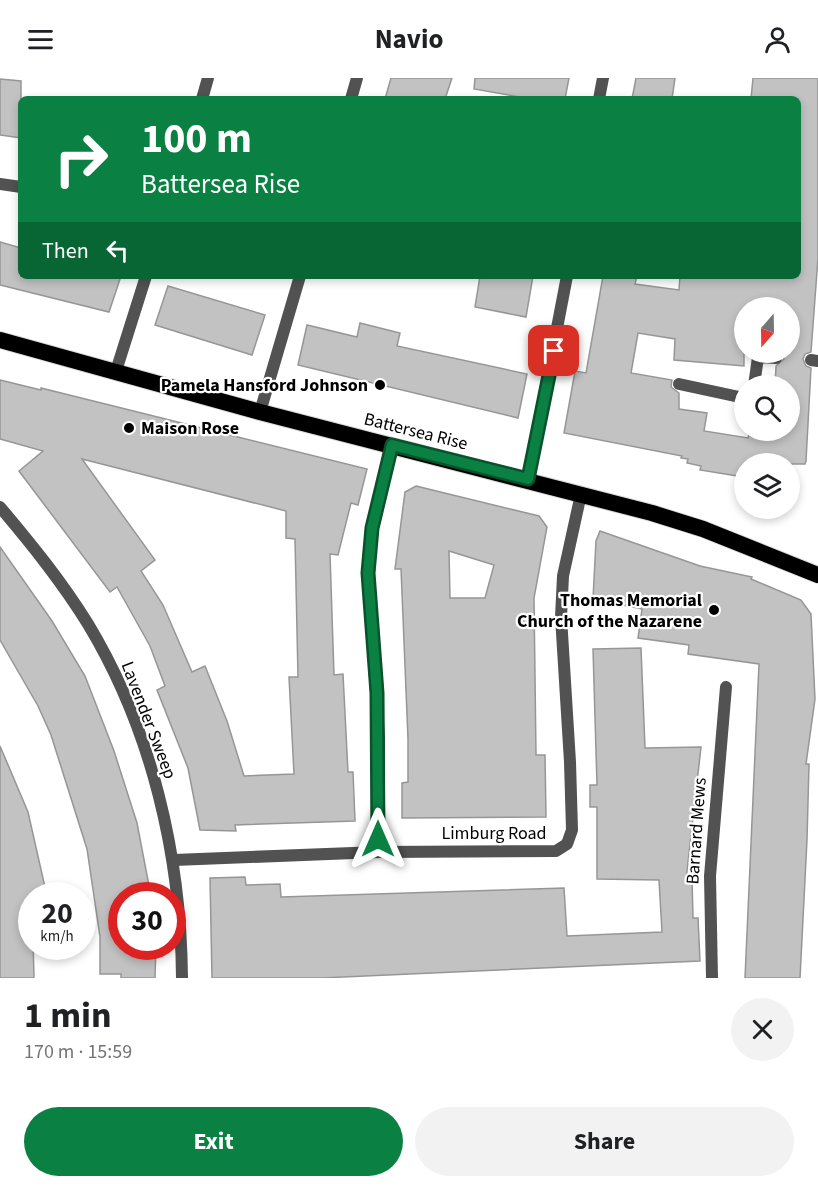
<!DOCTYPE html>
<html lang="en">
<head>
<meta charset="utf-8">
<style>
	body { margin:0; font-family:"Source Sans 3",sans-serif; background:#f2f2f2; color:#202124; height:100vh; display:flex; flex-direction:column; font-size:22px; white-space:nowrap }
	* { box-sizing:border-box; margin:0 }
	p { font-size:20px; color:#757577 }
	.icon { flex:none; width:33px; height:33px; fill:none; stroke:currentColor; stroke-width:2; stroke-linecap:round; stroke-linejoin:round }
	.map { position:relative; height:900px; overflow:hidden }
	.details { display:flex; flex-direction:column; background:#fff; flex:1 }
	.details>* { flex:none }
	.banner { position:absolute; left:18px; top:18px; width:783px; height:183px; border-radius:9px; box-shadow:0 3px 9px #0003; background:#0b8043; color:#fff; overflow:hidden }
	.needle { width:39px; rotate:200deg }
	.fabs { position:absolute; left:734px; top:219px; display:grid; gap:12px }
	.fabs a { display:grid; place-items:center; width:66px; height:66px; border-radius:50%; background:#fff; box-shadow:0 3px 9px #0003; font-size:30px }
	.speed { position:absolute; left:18px; top:804px; display:flex; gap:12px; font-size:30px; font-weight:700; text-align:center }
	.speed>* { display:grid; place-content:center; width:78px; height:78px; border-radius:50%; background:#fff; box-shadow:0 3px 9px #0003; line-height:1 }
	.speed small { font-size:15px; font-weight:400 }
	.speed .limit { border:9px solid #d22; background:#fff; color:#111 }
	.pin { position:absolute; display:grid; place-items:center; width:51px; height:51px; color:#fff; margin:-26px; border-radius:12px; box-shadow:0 3px 9px #0006 }
	.me { position:absolute; width:66px; margin:-33px; rotate:0deg; stroke-linejoin:round; filter:drop-shadow(0 0 4px #0008) }
	.turn { display:flex; align-items:center; gap:21px; height:126px; padding:0 24px; font-size:27px }
	.turn .icon { width:78px; height:78px; stroke-width:2.5 }
	.turn b { display:block; font-size:42px; line-height:51px }
	.then { display:flex; align-items:center; height:57px; padding:0 24px; background:#0003; gap:12px; font-size:22px }
	.round { display:grid; place-items:center; flex:none; width:63px; height:63px; border-radius:32px; background:#f2f2f2 }
	.overview { display:flex; align-items:center; justify-content:space-between; height:102px; padding:0 24px }
	h1 { font-size:36px; font-weight:700; line-height:45px }
	.button { display:flex; gap:12px; margin-top:auto; padding:12px 24px }
	.button a { flex:1; height:69px; border-radius:36px; background:#0b8043; color:#fff; font-size:24px; font-weight:700; line-height:69px; text-align:center }
	.button a+a { background:#f2f2f2; color:#202124 }
	header { display:flex; justify-content:space-between; align-items:center; height:78px; padding:0 24px; background:#fff; font-size:27px; font-weight:700 }
	.map>svg:first-child { display:block }
	.building { fill:#c2c2c2; stroke:#969696; stroke-width:1.5; fill-rule:evenodd }
	.lines { fill:none; stroke-linecap:round; stroke-linejoin:round }
	.trunk-casing { stroke:#dbdbdb; stroke-width:18 }
	.service { stroke:#525252; stroke-width:12 }
	.minor { stroke:#525252; stroke-width:12 }
	.trunk { stroke:#000; stroke-width:16 }
	.route-casing { stroke:#07532c; stroke-width:15 }
	.route { stroke:#0b8043; stroke-width:10 }
	.poi-dot { fill:#000; stroke:#fff; stroke-width:2 }
	.labels { text-anchor:middle; stroke-width:4.5; stroke-linejoin:round; paint-order:stroke }
	.poi-label { font-size:18px; font-weight:bold; fill:#000; stroke:#fff; text-anchor:end }
	.street-label { font-size:18px; fill:#000; stroke:#fff }
</style>
</head>
<body>
<header><svg class="icon" aria-label="menu" viewBox="0 0 24 24"><path d="M4 6h16M4 12h16M4 18h16"/></svg>Navio<svg class="icon" aria-label="person" viewBox="0 0 24 24"><circle cx="12" cy="8" r="4"/><path d="M4 21q1-7 8-7t8 7"/></svg></header>
<div class="map">
<svg width="818" height="900" viewBox="0 0 818 900">
	<rect width="100%" height="100%" fill="#fff"/>
	<g class="building">
		<polygon points="391,0 452,0 445,21 385,21"/>
		<polygon points="475,0 569,0 565,21 531,21 474,11"/>
		<polygon points="636,0 675,0 672,21 632,21"/>
		<path d="M753,0H818V180L811,274L805,276L803,281L806,288L811,290L806,383L805,386H744V399L700,392L701,388L687,385L688,381L681,380L682,378L564,355L575,293L586,295L603,198H637L635,206L679,212L680,198H798V21H751ZM744,230H789V274H782L784,281L776,288L775,308H789V352H750L748,360L704,353L707,335L679,331V315L671,309L672,302L631,295L638,255L675,261L674,282L744,288Z"/>
		<polygon points="0,1 21,3 21,60 0,57"/>
		<polygon points="0,164 21,170 21,198 121,198 109,234 0,207"/>
		<polygon points="480,198 533,198 526,239 475,229"/>
		<polygon points="168,208 265,237 252,277 155,247"/>
		<polygon points="360,245 400,255 397,268 527,296 518,340 298,287 307,247 357,259"/>
		<path d="M0,302L41,312V310L367,391L358,427L351,425L338,477L330,476L334,597L343,596L348,694H353L355,743L235,747L236,753L200,752L188,690L157,612L165,608L150,568L117,509L110,514L19,393L43,373L0,361ZM82,381L286,433V460L295,461L298,599H289L294,696L244,698L227,643L205,588L192,594L163,527L141,493L155,482Z"/>
		<path d="M416,408L539,438L547,449L534,520L536,677H545L546,739L402,740V705L408,704V661L401,491H395L405,414ZM449,473L494,487L485,520H450Z"/>
		<polygon points="600,453 700,488 752,499 751,501 801,522 811,536 815,621 806,686 809,686 807,762 800,900 745,900 759,586 688,576 689,567 638,560 642,531 593,521 596,463"/>
		<polygon points="0,469 52,543 85,598 114,673 137,745 151,818 122,818 122,868 156,868 155,900 121,900 121,896 100,896 100,859 87,771 51,657 38,628 0,562"/>
		<polygon points="641,570 645,670 701,669 686,802 692,801 693,840 698,840 700,883 321,900 212,900 210,800 245,799 246,807 280,806 281,819 564,810 567,858 662,854 659,802 597,801 597,729 590,729 590,707 597,707 593,571"/>
		<polygon points="0,668 28,734 47,818 32,818 34,900 0,900"/>
	</g>
	<g class="lines">
		<defs>
			<polyline id="trunk" points="0,262 260,334 652,435 703,451 818,497"/>
		</defs>
		<use href="#trunk" class="trunk-casing"/>
		<g class="service">
			<polyline points="0,106 21,109"/>
			<polyline points="811,282 818,283"/>
			<polyline points="679,306 744,320"/>
			<polyline points="754,308 758,279 776,280"/>
		</g>
		<g class="minor">
			<polyline points="202,21 208,0"/>
			<polyline points="351,21 357,0"/>
			<polyline points="599,21 603,0"/>
			<polyline points="116,293 146,198"/>
			<polyline points="260,334 300,198"/>
			<polyline points="528,401 567,198"/>
			<path d="M0,429C32,467 62,504 88,546C152,652 181,778 182,900"/>
			<polyline points="379,774 379,660 368,495 372,450 392,367"/>
			<polyline points="174,782 379,774 556,773 567,766 572,752 570,684 561,539 563,498 581,416"/>
			<polyline points="712,900 710,798 726,609"/>
		</g>
		<use href="#trunk" class="trunk"/>
	</g>
	<g class="lines">
		<defs>
			<polyline id="route" points="378,761 377,615 368,495 372,450 392,367 528,401 554,273"/>
		</defs>
		<use href="#route" class="route-casing"/>
		<use href="#route" class="route"/>
	</g>
	<g class="poi-dot">
		<circle cx="380" cy="307" r="6"/>
		<circle cx="129" cy="350" r="6"/>
		<circle cx="714" cy="532" r="6"/>
	</g>
	<g class="labels">
		<g class="poi-label">
			<text x="368" y="313">Pamela Hansford Johnson</text>
			<text x="141" y="356" text-anchor="start">Maison Rose</text>
			<text x="702" y="528">Thomas Memorial<tspan x="702" dy="21">Church of the Nazarene</tspan></text>
		</g>
		<g class="street-label">
			<text transform="translate(416 353) rotate(14)" y="6">Battersea Rise</text>
			<text transform="translate(149 642) rotate(69)" y="6">Lavender Sweep</text>
			<text transform="translate(696 753) rotate(-86)" y="6">Barnard Mews</text>
			<text x="494" y="761">Limburg Road</text>
		</g>
	</g>
</svg>
<div class="fabs">
<a><svg class="needle" viewBox="-14 -14 28 28"><path d="M0-13l5 13h-10z" fill="#e53935"/><path d="M0 13l5-13h-10z" fill="#757577"/></svg></a>
<a><svg class="icon" aria-label="search" viewBox="0 0 24 24"><circle cx="10" cy="10" r="6"/><path d="M15 15l6 6"/></svg></a>
<a><svg class="icon" aria-label="layers" viewBox="0 0 24 24"><path d="M12 4l9 5-9 5-9-5zM3 14l9 5 9-5"/></svg></a>
</div>
<div class="speed"><div>20<small>km/h</small></div><div class="limit">30</div></div>
<div class="pin" style="left:554px;top:273px;background:#d93025"><svg class="icon" aria-label="arrive" viewBox="0 0 24 24"><path d="M6 21V4h12l-3 4 3 4H6"/></svg></div>
<svg class="me" style="left:378px;top:761px" viewBox="-20 -20 40 40"><path d="M0-17L14 15 0 8-14 15z" fill="#0b8043" stroke="#fff" stroke-width="4"/></svg>
<div class="banner">
<div class="turn"><svg class="icon" aria-label="right" viewBox="0 0 24 24"><path d="M7 20v-9h11M14 6l5 5-5 5"/></svg><div><b>100 m</b>Battersea Rise</div></div>
<div class="then">Then<svg class="icon" aria-label="left" viewBox="0 0 24 24"><path d="M17 20v-9H6M10 6l-5 5 5 5"/></svg></div>
</div>
</div>
<section class="details">
<div class="overview"><div><h1>1 min</h1><p>170 m · 15:59</p></div><a class="round"><svg class="icon" aria-label="close" viewBox="0 0 24 24"><path d="M6 6l12 12M18 6L6 18"/></svg></a></div>
<div class="button"><a>Exit</a><a>Share</a></div>
</section>
</body>
</html>
